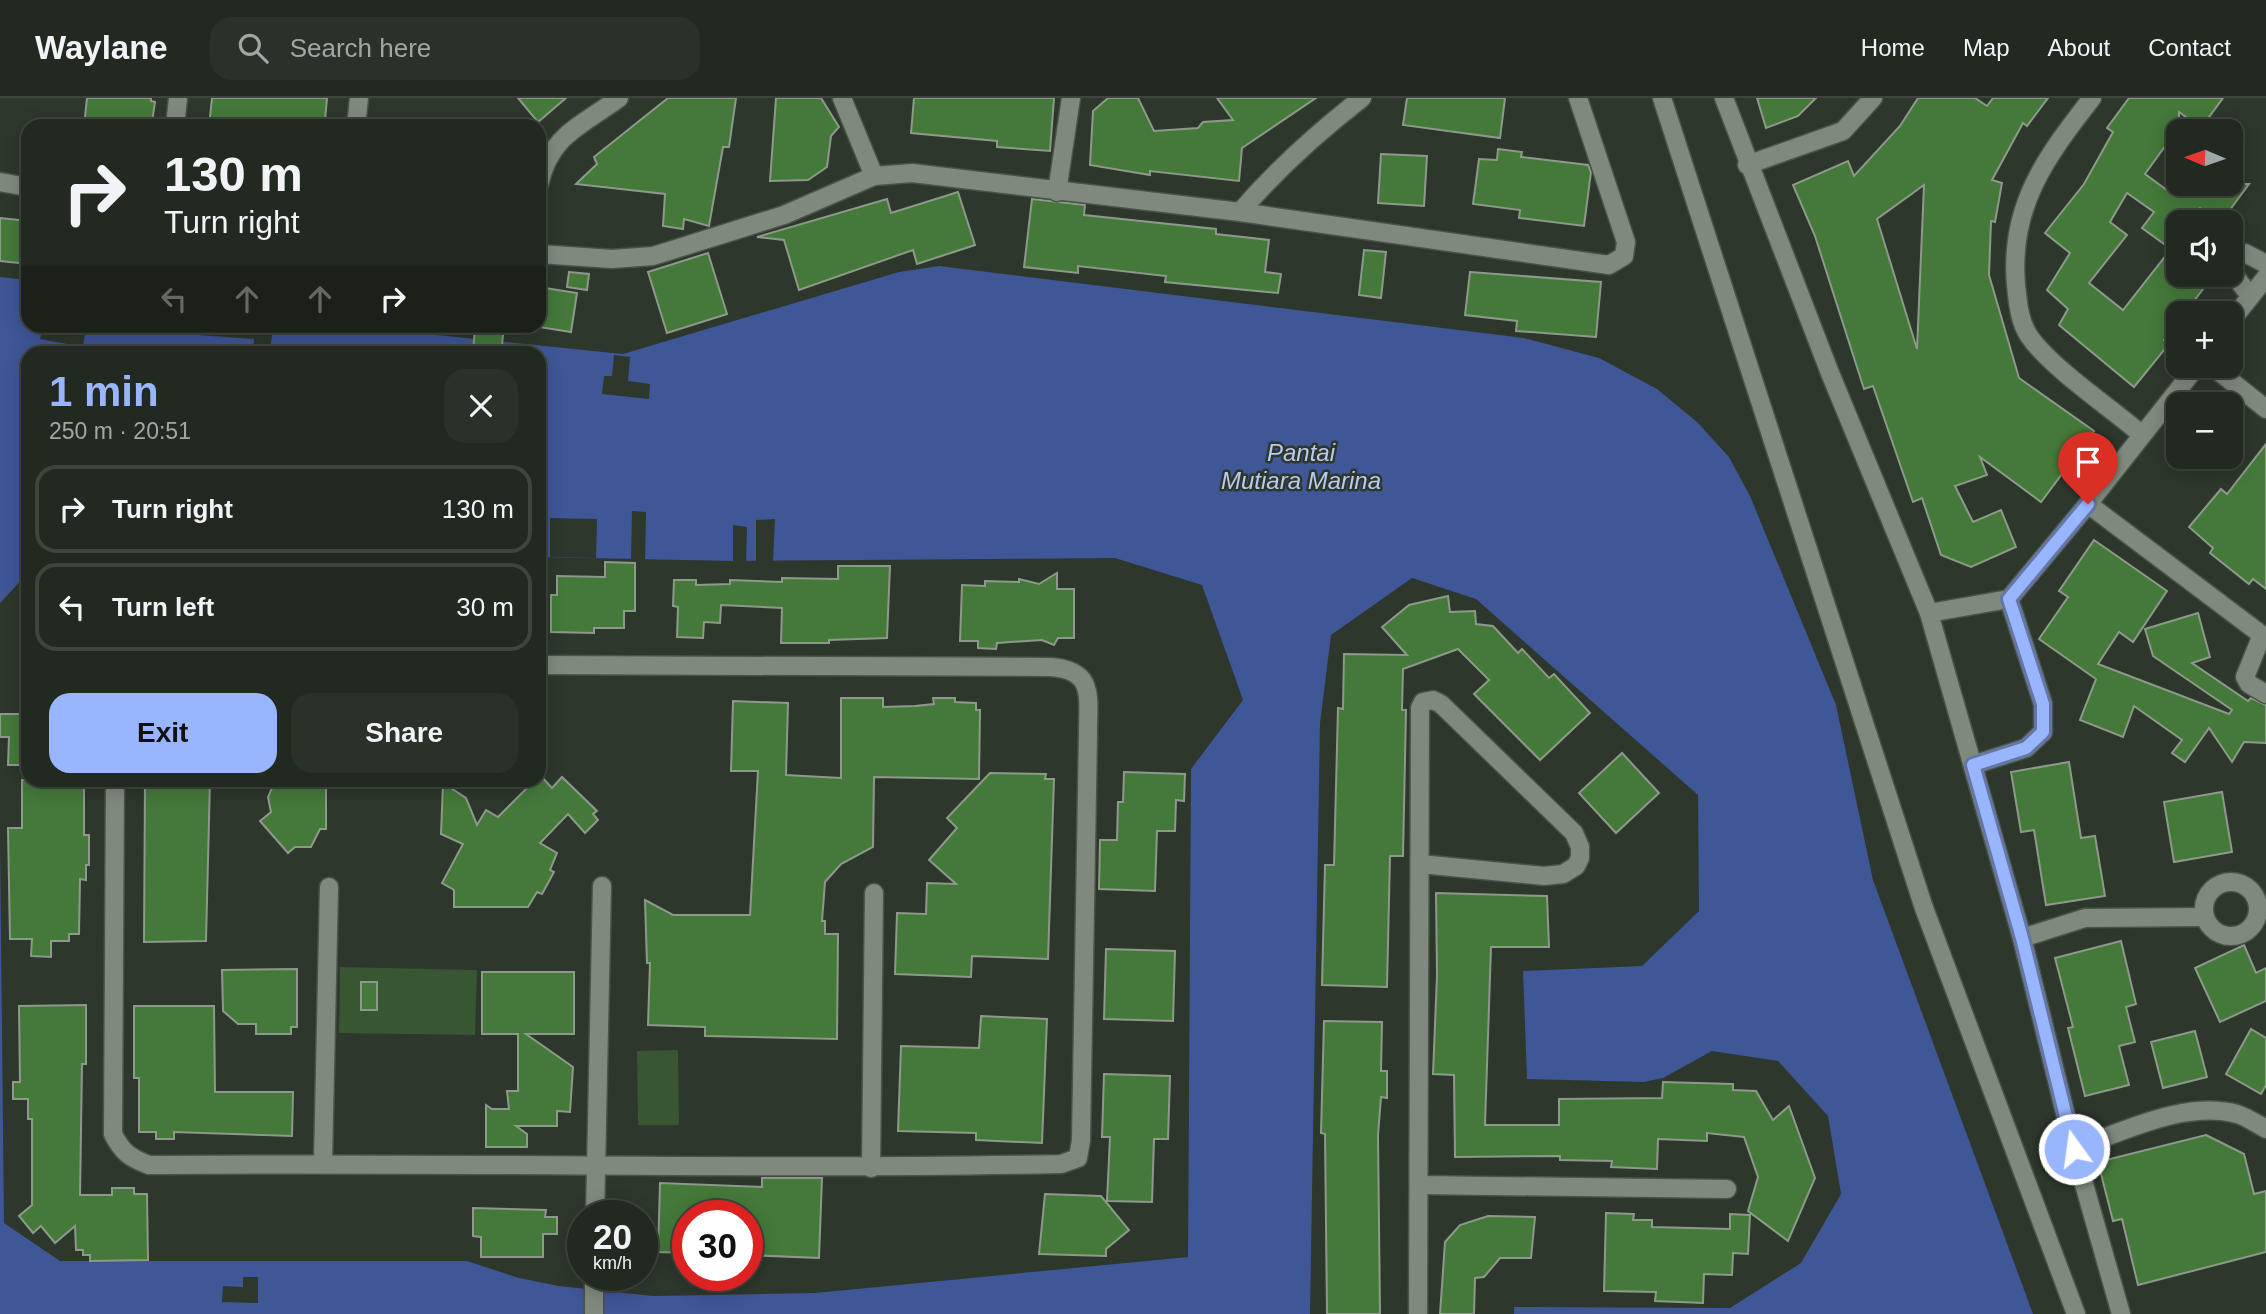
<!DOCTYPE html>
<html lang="en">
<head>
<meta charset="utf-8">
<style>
	body { margin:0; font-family:Helvetica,sans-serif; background:#2a3129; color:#f1f3f6; height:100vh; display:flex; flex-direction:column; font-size:26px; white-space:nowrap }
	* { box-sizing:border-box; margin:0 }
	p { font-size:23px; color:#a2a6a5 }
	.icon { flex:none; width:38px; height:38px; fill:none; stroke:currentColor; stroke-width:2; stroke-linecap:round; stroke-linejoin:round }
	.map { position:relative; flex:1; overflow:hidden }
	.panel { position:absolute; left:21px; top:248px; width:525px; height:441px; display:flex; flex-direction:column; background:#222920; border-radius:21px; box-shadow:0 4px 18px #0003,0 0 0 2px #3f453e }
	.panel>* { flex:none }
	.guide { position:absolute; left:21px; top:21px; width:525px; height:214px; border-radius:21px; box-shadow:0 4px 18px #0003,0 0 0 2px #3f453e; background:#222920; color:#f1f3f6; overflow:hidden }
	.needle { width:46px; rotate:272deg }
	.tools { position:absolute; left:2166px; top:21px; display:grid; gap:14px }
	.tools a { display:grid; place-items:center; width:77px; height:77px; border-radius:14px; background:#222920; box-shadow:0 4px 18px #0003,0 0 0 2px #3f453e; font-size:35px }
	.speed { position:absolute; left:567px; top:1102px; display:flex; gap:14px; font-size:35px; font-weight:700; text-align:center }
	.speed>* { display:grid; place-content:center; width:91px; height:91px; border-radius:50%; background:#222920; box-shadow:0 4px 18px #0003,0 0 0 2px #3f453e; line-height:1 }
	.speed small { font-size:18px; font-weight:400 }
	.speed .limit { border:10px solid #d22; background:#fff; color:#111 }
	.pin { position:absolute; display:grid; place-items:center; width:60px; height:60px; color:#fff; margin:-72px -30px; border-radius:50% 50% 50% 0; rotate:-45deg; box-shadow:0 0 7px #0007 }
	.pin .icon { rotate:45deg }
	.me { position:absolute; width:77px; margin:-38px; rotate:346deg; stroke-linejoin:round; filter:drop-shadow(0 0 5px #0008) }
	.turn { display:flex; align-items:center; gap:24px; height:147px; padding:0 28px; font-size:32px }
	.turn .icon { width:91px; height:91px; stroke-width:2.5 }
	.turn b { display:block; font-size:49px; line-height:60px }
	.lanes { display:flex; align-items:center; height:66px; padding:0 28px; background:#0003; justify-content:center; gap:35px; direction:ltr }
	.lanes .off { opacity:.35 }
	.round { display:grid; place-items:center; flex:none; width:74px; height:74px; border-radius:21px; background:#2a3129 }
	.overview { display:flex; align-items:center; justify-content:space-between; height:119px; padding:0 28px }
	h1 { font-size:42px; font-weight:600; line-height:52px; color:#99b5fd }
	.action { display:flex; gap:14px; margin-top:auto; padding:14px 28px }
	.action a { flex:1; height:80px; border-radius:21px; background:#99b5fd; color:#111; font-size:28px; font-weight:600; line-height:80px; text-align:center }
	.action a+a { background:#2a3129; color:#f1f3f6 }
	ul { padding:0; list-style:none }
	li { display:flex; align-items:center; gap:21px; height:88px; margin:0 14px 10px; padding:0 14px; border:4px solid #3f453e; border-radius:21px }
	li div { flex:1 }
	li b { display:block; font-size:26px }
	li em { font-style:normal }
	header { display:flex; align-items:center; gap:42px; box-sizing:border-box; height:98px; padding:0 35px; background:#222920; border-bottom:2px solid #3f453e }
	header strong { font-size:33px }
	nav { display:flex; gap:38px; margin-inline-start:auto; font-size:24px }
	.search { width:490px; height:63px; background:#2a3129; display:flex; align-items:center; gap:18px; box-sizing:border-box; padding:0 24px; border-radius:21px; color:#a2a6a5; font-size:26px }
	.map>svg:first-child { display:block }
	.green { fill:#385632 }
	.water { fill:#3f5697 }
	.pier { fill:#2d372b }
	.building { fill:#44793a; stroke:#8d998b; stroke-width:2; fill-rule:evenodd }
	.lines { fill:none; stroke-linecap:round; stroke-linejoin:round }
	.minor-casing { stroke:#4a5349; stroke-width:21 }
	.minor { stroke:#7f8a7d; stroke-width:18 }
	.route-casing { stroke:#6376a4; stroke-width:18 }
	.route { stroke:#99b5fd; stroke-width:12 }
	.labels { text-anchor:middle; stroke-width:5; stroke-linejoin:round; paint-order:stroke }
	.water-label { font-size:24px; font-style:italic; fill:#bac9ef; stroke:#2d372b }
</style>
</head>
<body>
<header>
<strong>Waylane</strong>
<div class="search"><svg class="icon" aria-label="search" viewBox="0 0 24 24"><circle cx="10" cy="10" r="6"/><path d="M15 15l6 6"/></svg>Search here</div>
<nav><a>Home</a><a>Map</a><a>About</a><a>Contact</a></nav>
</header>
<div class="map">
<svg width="2266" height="1216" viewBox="0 0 2266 1216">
	<rect width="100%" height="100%" fill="#2d372b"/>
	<g class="green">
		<polygon points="340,869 477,872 475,937 339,935"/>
		<polygon points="678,952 679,1027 638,1027 637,953"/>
	</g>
	<polygon class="water" points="939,168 1524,240 1599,260 1657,291 1697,324 1729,359 1750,398 1836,607 1873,782 2033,1216 1514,1216 1514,1209 1730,1210 1801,1165 1841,1096 1828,1018 1778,963 1712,953 1663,980 1644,984 1527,981 1523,873 1642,868 1699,813 1698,697 1476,501 1412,480 1331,537 1320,625 1310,1216 0,1216 0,742 4,1125 60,1163 467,1163 519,1180 559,1188 653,1198 815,1195 1188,1159 1191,671 1243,602 1202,487 1115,460 733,463 539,459 539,256 28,256 28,475 0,505 0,179 28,182 28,228 347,228 623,256 899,174"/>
	<g class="pier">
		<polygon points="43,228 86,228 83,249 40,241"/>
		<polygon points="156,228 273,228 270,255 253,255 254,241 156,234"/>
		<polygon points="614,257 630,259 628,283 650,286 649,301 602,296 604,278 612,278"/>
		<polygon points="632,413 646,414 645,462 631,461"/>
		<polygon points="550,420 597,421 596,460 550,459"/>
		<polygon points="775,421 773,463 733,463 733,427 747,429 746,463 756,463 756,422"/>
		<polygon points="243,1179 258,1179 258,1205 222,1204 223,1188 243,1189"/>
	</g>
	<g class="building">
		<polygon points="87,0 151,0 151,3 155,4 152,24 148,23 147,28 84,28"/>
		<polygon points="212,0 327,0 325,23 317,23 317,28 209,28"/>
		<polygon points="518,0 566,0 538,24"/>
		<polygon points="668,0 736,0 729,49 723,49 709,128 684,121 683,131 663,128 665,96 576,86 597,66 594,59"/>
		<polygon points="776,0 821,0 839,29 831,38 827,69 808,82 770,83"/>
		<polygon points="914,0 1054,0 1050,53 997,49 997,43 911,35"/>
		<polygon points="1108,0 1138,0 1154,33 1198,30 1203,24 1233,22 1217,0 1316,0 1242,50 1239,83 1150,73 1150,77 1090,67 1093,13"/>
		<polygon points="1407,0 1505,0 1500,40 1403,27"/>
		<polygon points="1757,0 1816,0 1798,18 1766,30"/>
		<path d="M1918,0H1975L1987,8L1993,0H2048L2027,28L2023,25L1992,82L2002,85L1995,124L1991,123L1989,177L2019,280L2094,333L2041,404L1980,359L1987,377L1955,388L1973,424L2001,412L2016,449L1971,469L1941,457L1922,400L1913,404L1873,288L1864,291L1815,138L1793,87L1848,63L1854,78L1900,28ZM1924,87L1917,251L1877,121Z"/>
		<polygon points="2129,0 2223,0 2201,30 2179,14 2179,29 2145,76 2171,95 2177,86 2249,86 2221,124 2200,110 2190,124 2179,124 2179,140 2171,151 2142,130 2154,114 2127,95 2110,124 2127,137 2089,185 2123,212 2167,156 2179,166 2179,177 2193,177 2206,187 2185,215 2179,215 2179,223 2164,242 2169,246 2134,289 2059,227 2068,211 2047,192 2070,155 2045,135 2084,86 2113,34 2107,30"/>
		<polygon points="1498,51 1522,54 1521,59 1588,67 1591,74 1584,128 1519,120 1520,112 1473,106 1479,61 1497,62"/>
		<polygon points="1381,56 1427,58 1424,108 1378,105"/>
		<polygon points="958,94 975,147 917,166 913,152 799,192 784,142 757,139 887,101 891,115"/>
		<polygon points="1032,101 1085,107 1084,117 1216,131 1216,136 1269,142 1265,174 1281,176 1278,195 1165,184 1166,178 1078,168 1078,175 1024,169"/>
		<polygon points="0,120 28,123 28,166 0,163"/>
		<polygon points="1364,152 1386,154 1381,200 1359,197"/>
		<polygon points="708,155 727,216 667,235 648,174"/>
		<polygon points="569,174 589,176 587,192 567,189"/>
		<polygon points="1470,174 1601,184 1596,239 1516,233 1517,223 1465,217"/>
		<polygon points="539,189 577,195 571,234 539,229"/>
		<polygon points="475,228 504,228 501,256 473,256"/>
		<polygon points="2266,346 2266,491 2253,481 2249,486 2210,455 2213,450 2189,429 2221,391 2227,396"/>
		<polygon points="2094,442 2167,493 2133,544 2119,534 2098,566 2229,616 2232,612 2153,558 2145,531 2198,515 2210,559 2192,565 2248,603 2251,600 2266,607 2266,645 2244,644 2232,664 2209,630 2185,664 2172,655 2182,642 2134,608 2123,639 2080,622 2096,581 2039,541 2068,499 2059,493"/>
		<polygon points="605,464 635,465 635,513 624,513 624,530 594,530 594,535 551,534 551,497 557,497 557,478 605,479"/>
		<polygon points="838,468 890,468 887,540 829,542 829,545 781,545 782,510 721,507 720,525 704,524 703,540 677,539 678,509 673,508 674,482 696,482 696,487 730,486 730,482 782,484 782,480 838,481"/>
		<polygon points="1057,475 1057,491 1074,491 1074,540 1058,540 1054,547 1042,542 997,545 996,551 978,550 978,543 960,543 962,487 985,488 985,483 1019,484 1019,481 1039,486"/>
		<polygon points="1448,498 1450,514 1475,513 1476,526 1493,528 1518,555 1522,551 1549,580 1554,576 1590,615 1540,662 1474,596 1489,582 1458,551 1403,571 1402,612 1406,612 1403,758 1390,758 1387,889 1322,887 1325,767 1334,767 1338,610 1343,611 1344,556 1407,557 1382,529 1409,507"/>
		<polygon points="841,600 883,600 883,609 915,608 934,606 933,600 955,600 955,604 976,605 976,612 980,612 979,681 874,679 873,749 841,766 825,784 822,823 825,823 825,836 838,836 837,941 705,938 705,929 648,927 650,865 647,865 645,802 673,817 750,817 758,673 731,673 733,603 788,605 786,677 841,680"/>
		<polygon points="0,616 28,616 28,667 8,667 9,639 0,639"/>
		<polygon points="1622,655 1659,695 1616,735 1579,695"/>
		<polygon points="2069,664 2081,740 2095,738 2105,798 2046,807 2034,732 2021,734 2011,674"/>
		<polygon points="1124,674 1185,676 1184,703 1176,702 1175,733 1157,733 1155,793 1099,791 1100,742 1117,742 1118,704 1123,704"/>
		<polygon points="990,675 1046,676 1045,681 1054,681 1048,861 972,858 971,879 895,876 897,815 926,816 927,785 956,786 929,762 957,730 947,720"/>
		<polygon points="540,677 552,690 562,679 597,713 593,716 598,722 585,735 568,716 540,745 557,755 550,772 554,774 542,796 537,794 528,809 454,809 454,792 442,785 463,746 441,736 443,685 466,700 477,727 486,712 498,719 535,682 539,682"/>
		<polygon points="22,682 77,682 77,687 84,689 84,737 89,737 89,767 86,767 86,782 80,781 79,836 69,836 69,843 51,843 51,859 31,858 32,841 10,841 8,730 22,730"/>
		<polygon points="145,682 210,682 206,843 144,844"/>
		<polygon points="282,682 326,682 326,731 320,731 311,749 295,749 288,755 260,723 271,714 268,699 272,690"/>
		<polygon points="2222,694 2232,754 2174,764 2164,704"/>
		<polygon points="1436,795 1547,798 1549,849 1491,849 1485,1027 1559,1027 1559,1001 1662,1000 1663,984 1733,986 1733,992 1756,993 1773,1022 1789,1008 1815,1080 1788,1143 1748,1113 1758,1079 1744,1039 1707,1035 1707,1043 1658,1041 1657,1071 1611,1069 1612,1063 1560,1062 1560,1058 1455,1059 1454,977 1433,976 1437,877"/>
		<polygon points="2121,843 2136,906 2126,909 2135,944 2119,948 2129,987 2085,998 2068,930 2073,929 2055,860"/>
		<polygon points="2244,847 2256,875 2266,870 2266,903 2220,924 2195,870"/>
		<polygon points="1106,851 1175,853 1173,923 1104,921"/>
		<polygon points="297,871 297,929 291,929 291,936 256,936 256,926 238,926 223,913 222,872"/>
		<polygon points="482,874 574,874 574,936 526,936 573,969 570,1014 557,1013 557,1028 516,1028 527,1036 527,1049 486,1049 486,1007 492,1011 509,1011 507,993 518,993 518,936 482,936"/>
		<rect x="361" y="884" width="16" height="28"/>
		<polygon points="86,907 86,966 82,966 80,1097 112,1097 112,1090 134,1090 134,1096 147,1096 148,1162 90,1163 90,1157 83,1157 83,1152 76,1152 75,1128 55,1145 41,1128 33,1135 19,1118 32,1107 32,1021 28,1021 28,1001 13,1001 13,984 20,984 19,908"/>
		<polygon points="134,908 214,908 215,994 293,994 292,1038 174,1034 174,1041 156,1041 156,1034 139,1034 139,980 134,980"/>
		<polygon points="981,918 1047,921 1042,1045 976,1042 976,1035 898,1033 901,948 979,950"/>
		<polygon points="1324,923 1382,924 1381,973 1387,973 1387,1000 1381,999 1378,1037 1380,1216 1327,1216 1325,1036 1321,1035"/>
		<polygon points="2251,931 2266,940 2266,987 2261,996 2226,976"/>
		<polygon points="2195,933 2207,979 2163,990 2151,944"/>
		<polygon points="1104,976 1170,978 1168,1041 1154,1041 1152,1104 1107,1103 1110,1039 1102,1039"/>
		<polygon points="2206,1037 2244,1056 2254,1096 2266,1093 2266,1154 2138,1187 2122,1121 2113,1123 2098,1064"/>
		<polygon points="762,1080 822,1080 819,1160 747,1157 747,1118 688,1118 688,1155 658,1154 660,1085 762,1089"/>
		<polygon points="1045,1096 1101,1098 1129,1132 1106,1151 1106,1158 1039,1156"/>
		<polygon points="473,1110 546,1112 545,1119 557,1119 557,1136 543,1136 543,1159 481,1159 481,1139 473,1138"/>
		<polygon points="1606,1115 1634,1116 1633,1122 1652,1122 1652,1129 1730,1131 1730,1116 1750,1117 1748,1156 1733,1155 1732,1177 1704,1176 1703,1205 1655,1203 1656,1194 1604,1193"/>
		<polygon points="1488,1118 1535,1119 1531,1160 1500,1160 1484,1179 1475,1180 1474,1216 1440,1216 1445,1144 1460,1127"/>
	</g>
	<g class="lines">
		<defs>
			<g id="minor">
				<polyline points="842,0 874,78"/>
				<polyline points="1662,0 1924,810 2076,1216"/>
				<polyline points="1724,0 1830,275 1929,515 2022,840 2074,1051 2121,1216"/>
				<path d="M2092,0C2046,59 2009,108 2016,187C2018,204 2019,223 2029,238C2050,269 2111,310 2141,336"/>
				<polyline points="175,28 178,0"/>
				<polyline points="356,28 359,0"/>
				<polyline points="1747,67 1843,33 1873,0"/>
				<polyline points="0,84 28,89"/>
				<path d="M539,87C550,37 581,28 619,0"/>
				<polyline points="1057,94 1071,0"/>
				<path d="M1240,114C1277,71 1317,35 1362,0"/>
				<polyline points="539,156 612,161 653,158 784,117 874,78 912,75 1240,114 1609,167 1624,158 1626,144 1578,0"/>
				<path d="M2251,198C2239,185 2222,167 2245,155L2266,166"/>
				<polyline points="2231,223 2266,179"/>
				<polyline points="2212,268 2266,311"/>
				<polyline points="2088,406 2266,540"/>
				<polyline points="1929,515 2009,501 2088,406 2197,268"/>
				<polyline points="2262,537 2245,579 2249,586 2266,596"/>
				<polyline points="1973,667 2026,650 2043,634 2043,606 2009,501"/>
				<path d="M115,682L113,1036C122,1054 130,1060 149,1067C453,1064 757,1072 1061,1066L1078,1060L1081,1042L1088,634C1088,598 1095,572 1050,569L539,567"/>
				<circle cx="2231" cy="811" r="27"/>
				<polyline points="2022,840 2085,820 2205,819"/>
				<path d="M2074,1051C2123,1034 2184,1002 2237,1016C2247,1019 2257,1026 2266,1031"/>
				<polyline points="323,1064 329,789"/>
				<polyline points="871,1070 874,795"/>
				<polyline points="1420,1087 1727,1091"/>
				<polyline points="595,1118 602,788"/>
				<polyline points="594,1216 594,1178"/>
				<polyline points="1418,1216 1420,610 1423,604 1433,602 1441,606 1574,735 1580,749 1580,760 1576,768 1563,776 1544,778 1420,766"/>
			</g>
		</defs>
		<use href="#minor" class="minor-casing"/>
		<use href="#minor" class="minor"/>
	</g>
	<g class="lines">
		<defs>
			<polyline id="route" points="2074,1051 2022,840 1973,667 2026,650 2043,634 2043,606 2009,501 2088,406"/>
		</defs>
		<use href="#route" class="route-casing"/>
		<use href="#route" class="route"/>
	</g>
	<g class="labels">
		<g class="water-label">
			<text x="1301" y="363">Pantai<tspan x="1301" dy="28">Mutiara Marina</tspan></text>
		</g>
	</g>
</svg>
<div class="tools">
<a><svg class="needle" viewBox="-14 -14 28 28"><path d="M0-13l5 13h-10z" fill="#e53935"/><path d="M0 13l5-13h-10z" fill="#a2a6a5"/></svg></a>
<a><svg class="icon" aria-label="sound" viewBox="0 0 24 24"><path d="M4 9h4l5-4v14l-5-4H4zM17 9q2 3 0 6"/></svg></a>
<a>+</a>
<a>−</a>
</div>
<div class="speed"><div>20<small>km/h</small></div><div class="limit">30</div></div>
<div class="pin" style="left:2088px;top:406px;background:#d93025"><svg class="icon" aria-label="arrive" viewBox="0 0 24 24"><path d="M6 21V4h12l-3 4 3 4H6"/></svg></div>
<svg class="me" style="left:2074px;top:1051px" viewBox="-20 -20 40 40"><circle r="17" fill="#99b5fd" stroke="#fff" stroke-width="3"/><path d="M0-11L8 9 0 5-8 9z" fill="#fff"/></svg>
<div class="guide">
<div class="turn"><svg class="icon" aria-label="right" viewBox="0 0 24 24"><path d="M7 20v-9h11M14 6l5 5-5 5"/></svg><div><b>130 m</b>Turn right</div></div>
<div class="lanes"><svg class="icon off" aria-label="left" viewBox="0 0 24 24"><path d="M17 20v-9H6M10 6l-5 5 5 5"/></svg><svg class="icon off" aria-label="ahead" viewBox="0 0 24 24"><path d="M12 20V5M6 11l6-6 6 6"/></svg><svg class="icon off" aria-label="ahead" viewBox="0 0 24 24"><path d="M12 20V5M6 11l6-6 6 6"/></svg><svg class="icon" aria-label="right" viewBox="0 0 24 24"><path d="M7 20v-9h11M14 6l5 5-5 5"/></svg></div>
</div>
<section class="panel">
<div class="overview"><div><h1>1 min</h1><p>250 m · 20:51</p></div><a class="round"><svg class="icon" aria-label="close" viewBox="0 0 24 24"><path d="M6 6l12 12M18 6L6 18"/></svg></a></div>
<ul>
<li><svg class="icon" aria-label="right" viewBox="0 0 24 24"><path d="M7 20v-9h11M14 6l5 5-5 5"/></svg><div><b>Turn right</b></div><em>130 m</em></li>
<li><svg class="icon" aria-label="left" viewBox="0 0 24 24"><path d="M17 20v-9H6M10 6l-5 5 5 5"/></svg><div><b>Turn left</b></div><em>30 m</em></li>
</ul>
<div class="action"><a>Exit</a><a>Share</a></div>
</section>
</div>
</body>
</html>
